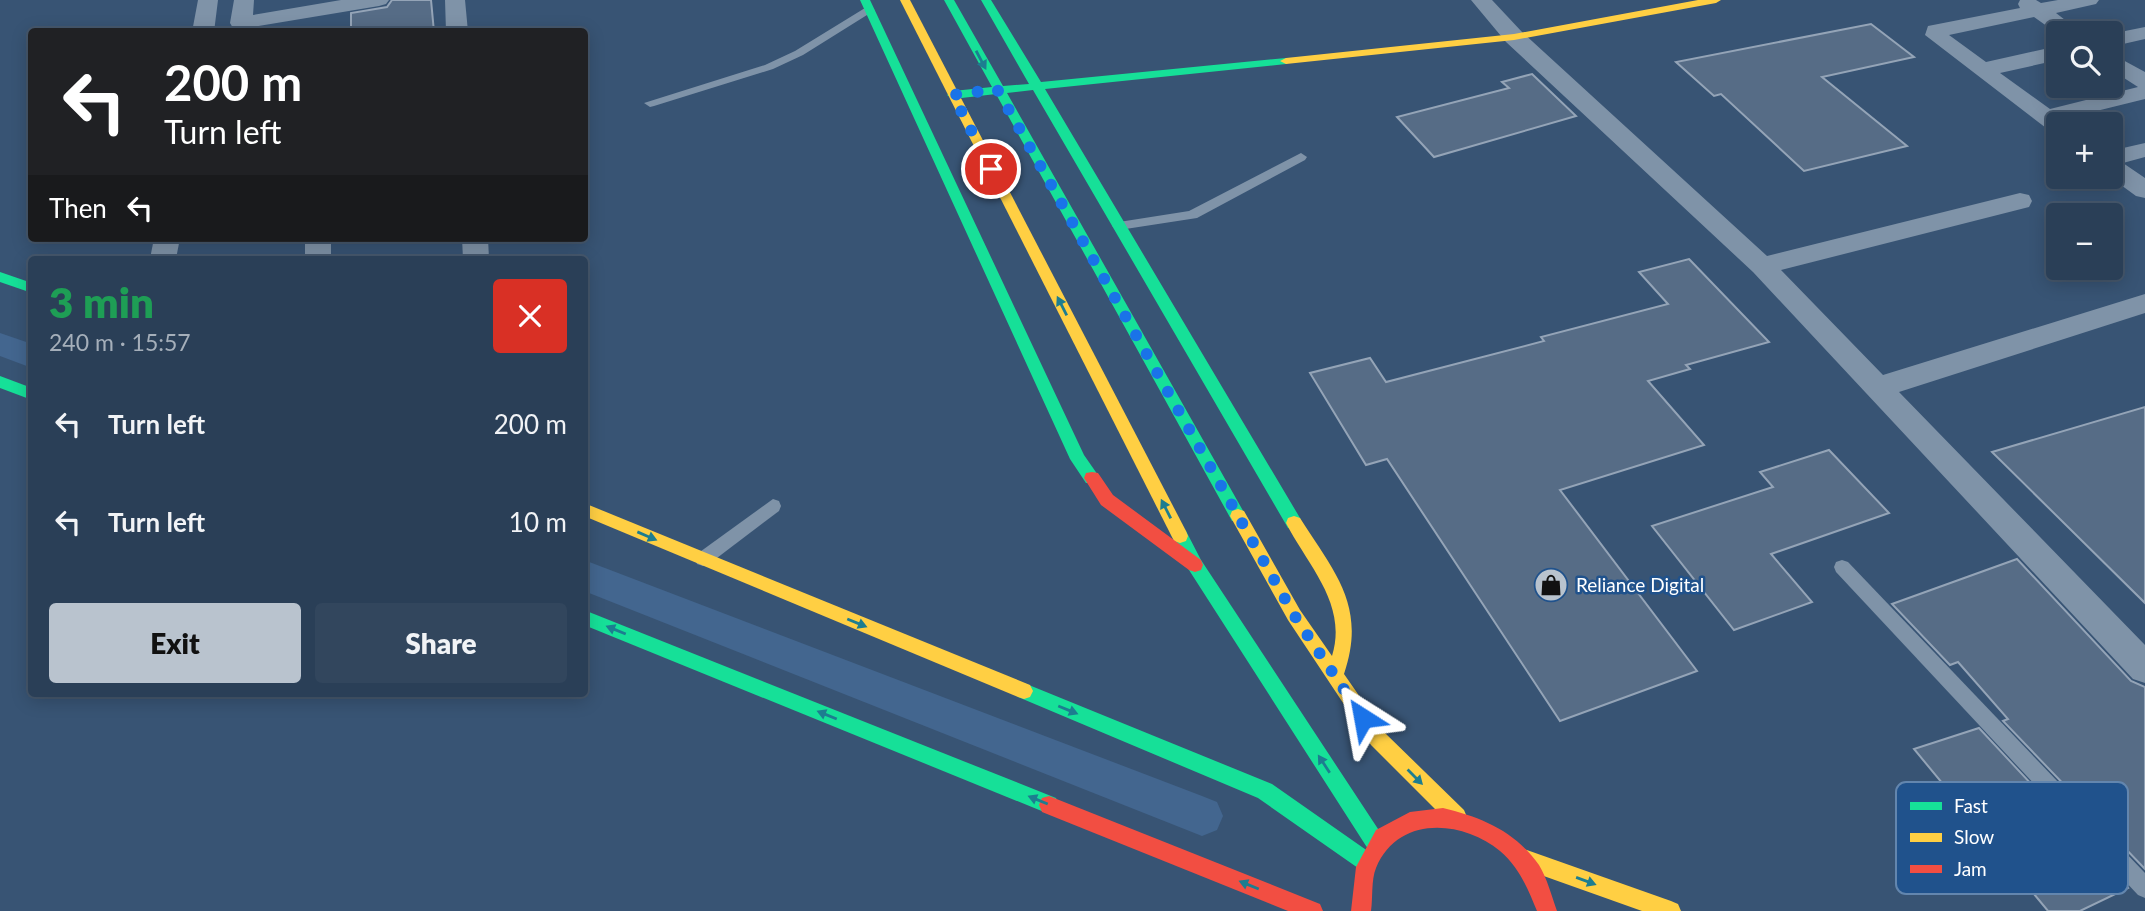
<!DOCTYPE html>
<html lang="en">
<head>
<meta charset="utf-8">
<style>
	body { margin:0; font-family:Lato,sans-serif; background:#32465d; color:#f1f3f6; height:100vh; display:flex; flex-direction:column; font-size:26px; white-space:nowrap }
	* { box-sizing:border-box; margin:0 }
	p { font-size:23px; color:#a5afba }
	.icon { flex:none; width:38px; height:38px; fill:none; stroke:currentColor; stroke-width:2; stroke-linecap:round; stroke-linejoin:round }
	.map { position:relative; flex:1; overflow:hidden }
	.side { position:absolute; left:28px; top:256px; width:560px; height:441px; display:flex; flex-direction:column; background:#2a3f57; border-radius:7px; box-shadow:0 4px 18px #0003,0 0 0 2px #46586d }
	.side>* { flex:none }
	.top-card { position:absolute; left:28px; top:28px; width:560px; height:214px; border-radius:7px; box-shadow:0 4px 18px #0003,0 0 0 2px #46586d; background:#202124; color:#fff; overflow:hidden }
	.tools { position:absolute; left:2046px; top:21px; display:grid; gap:14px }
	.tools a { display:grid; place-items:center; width:77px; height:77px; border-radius:7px; background:#2a3f57; box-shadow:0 4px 18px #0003,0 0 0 2px #46586d; font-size:35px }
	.pin { position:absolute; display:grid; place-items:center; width:60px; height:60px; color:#fff; margin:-30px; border:4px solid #fff; border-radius:50%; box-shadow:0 2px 7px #0007 }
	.me { position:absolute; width:77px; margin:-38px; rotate:326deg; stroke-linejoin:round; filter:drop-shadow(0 0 5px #0008) }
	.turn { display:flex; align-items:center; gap:24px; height:147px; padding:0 21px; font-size:32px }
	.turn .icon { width:91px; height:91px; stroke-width:2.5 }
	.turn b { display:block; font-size:49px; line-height:60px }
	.then { display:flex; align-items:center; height:66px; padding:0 21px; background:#0003; gap:14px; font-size:26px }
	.round { display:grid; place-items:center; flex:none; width:74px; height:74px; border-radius:7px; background:#32465d }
	.overview { display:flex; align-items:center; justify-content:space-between; height:119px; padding:0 21px }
	h1 { font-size:42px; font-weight:800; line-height:52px; color:#1e9e55 }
	.cta { display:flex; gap:14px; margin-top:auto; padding:14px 21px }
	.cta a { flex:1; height:80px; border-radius:7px; background:#b9c3ce; color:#111; font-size:28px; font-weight:800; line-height:80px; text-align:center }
	.cta a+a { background:#32465d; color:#f1f3f6 }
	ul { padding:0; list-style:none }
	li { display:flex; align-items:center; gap:21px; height:98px; padding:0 21px }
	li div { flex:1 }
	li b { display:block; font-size:26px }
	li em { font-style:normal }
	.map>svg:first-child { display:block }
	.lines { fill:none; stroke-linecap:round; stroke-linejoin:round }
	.canal { fill:#43668f; fill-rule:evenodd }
	.building { fill:#566c86; stroke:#94a4b7; stroke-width:2 }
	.lane { fill:#7f93a8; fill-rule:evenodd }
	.street { fill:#7f93a8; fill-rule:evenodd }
	.fast { fill:#16e098; fill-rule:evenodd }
	.slow { fill:#ffcf43; fill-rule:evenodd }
	.jam { fill:#f24e42; fill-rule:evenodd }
	.oneway { fill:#1d7d90 }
	.route { stroke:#1a73e8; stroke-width:12; stroke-dasharray:0 21.6 }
	.labels { text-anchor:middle; stroke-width:5; stroke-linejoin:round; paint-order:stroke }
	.poi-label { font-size:19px; fill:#fff; stroke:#20528c; text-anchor:start }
	.key { fill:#20528c; stroke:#6386ae; stroke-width:2 }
	.key-label { font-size:19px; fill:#fff }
</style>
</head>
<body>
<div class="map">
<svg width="2145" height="911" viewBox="0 0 2145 911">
	<rect width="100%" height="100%" fill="#385474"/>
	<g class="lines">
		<g class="canal">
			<polygon points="0,333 32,344 32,368 0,356"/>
			<polygon points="584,560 1202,796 1217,802 1223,816 1217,830 1202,836 584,591"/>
		</g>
	</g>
	<g class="building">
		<polygon points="392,0 431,0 434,32 351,32 351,13 387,7"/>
		<polygon points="1871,24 1914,57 1822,77 1907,146 1804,171 1721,94 1714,96 1676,62"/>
		<polygon points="1532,74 1576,116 1434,157 1397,117 1509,88 1502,82"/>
		<polygon points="1689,259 1769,342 1686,365 1690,369 1648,381 1704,445 1560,490 1697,671 1560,721 1387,459 1366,465 1310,373 1370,358 1386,382 1544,341 1541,337 1668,304 1639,272"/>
		<polygon points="2145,407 2145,603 1992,452"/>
		<polygon points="1829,450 1889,513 1771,554 1812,602 1734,630 1652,526 1773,487 1760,472"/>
		<polygon points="2017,559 2131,681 2145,687 2145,869 2003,721 2008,719 1958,662 1950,665 1892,604"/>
		<polygon points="1979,728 2128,888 2080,911 2048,911 1914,749"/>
	</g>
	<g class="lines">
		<g class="lane">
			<polygon points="865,8 875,10 803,55 773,69 654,106 650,107 644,103 765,65 795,51"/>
			<polygon points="1301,153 1307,157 1305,160 1197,218 1119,230 1112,226 1119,222 1189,211"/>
			<polygon points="773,499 779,501 781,506 779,511 709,564 703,566 697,564 695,559 697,554"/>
			<polygon points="1842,560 1848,562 2145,873 2145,898 2138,895 1836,572 1834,567 1836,562"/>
		</g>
		<g class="street">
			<polygon points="198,0 218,0 214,32 192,32"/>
			<polygon points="234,0 254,0 253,15 341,0 389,0 386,4 379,6 241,29 233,28 230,23"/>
			<polygon points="445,0 465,0 468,32 446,32"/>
			<polygon points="1471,0 1492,0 1522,32 1767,256 2020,193 2029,195 2032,201 2029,207 1781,270 1883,375 2145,294 2145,313 1899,392 2145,645 2145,683 2133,679 1753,272 1506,42"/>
			<polygon points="2020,0 2036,0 2041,3 2058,0 2099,0 2096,4 2056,13 2082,33 2058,34 2034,17 1949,35 1986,62 2058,46 2058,60 2000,73 2050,109 2138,87 2110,69 2110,53 2145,72 2145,99 2064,119 2068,124 2058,124 2058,133 2050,131 1925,35 1928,26 2020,8 2018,4"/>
			<polygon points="2145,27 2145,39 2110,47 2110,34"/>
			<polygon points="2145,143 2145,157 2123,163 2145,178 2145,198 2136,196 2110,177 2110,151"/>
			<polygon points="154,238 180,238 176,259 150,259"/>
			<rect x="305" y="238" width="26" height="21"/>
			<polygon points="462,238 488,238 489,259 463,259"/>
		</g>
		<g class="fast">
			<polygon points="860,0 870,0 1084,455 1100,478 1098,483 1086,483 1070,459"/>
			<polygon points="944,0 954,0 1003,86 1029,84 981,0 991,0 1041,82 1286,58 1292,61 1286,64 1045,89 1300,518 1302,523 1300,528 1294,530 1288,528 1033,90 1007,93 1246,516 1244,521 1232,521 996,94 953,99 947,95 953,91 992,87"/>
			<polygon points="0,272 32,283 32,293 0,282"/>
			<polygon points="0,376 32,388 32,400 0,388"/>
			<polygon points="1180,529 1186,531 1201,560 1382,835 1385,842 1382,849 1375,852 1368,849 1189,570 1172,536 1174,531"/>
			<polygon points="584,610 1056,798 1059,805 1056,812 1049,814 584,625"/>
			<polygon points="1024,683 1272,784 1372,854 1375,861 1372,868 1365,871 1358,868 1258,798 1018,697 1015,691 1018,685"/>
		</g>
		<g class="slow">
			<polygon points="900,0 910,0 1186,531 1188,536 1186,541 1180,543 1174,541"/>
			<polygon points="1698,0 1721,0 1716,3 1514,40 1286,64 1280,61 1286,58 1514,34"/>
			<polygon points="584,503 1030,685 1033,691 1030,697 1024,699 1018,697 584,516"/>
			<path d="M1238,509L1244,511L1300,610L1332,656C1348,604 1308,566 1286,523L1288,518L1294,516L1300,518C1335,573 1367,606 1344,674L1385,733L1464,810L1467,817L1464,824L1457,827L1450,824L1371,745L1288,620L1230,516L1232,511Z"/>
			<polygon points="1521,848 1671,901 1678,904 1681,911 1642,911 1521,868 1514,865 1511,858 1514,851"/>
		</g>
		<g class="jam">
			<polygon points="1092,472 1098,473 1113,495 1201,560 1203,565 1201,570 1195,572 1189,570 1101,505 1084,478 1086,473"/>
			<polygon points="1049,796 1320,904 1323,911 1288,911 1042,812 1039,805 1042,798"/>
			<path d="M1443,808C1481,817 1515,831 1539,865C1547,878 1552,897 1557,911H1537C1528,889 1519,867 1500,851C1462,820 1398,815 1376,868C1371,880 1373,898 1371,911H1351L1356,867L1376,830L1410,812Z"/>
		</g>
	</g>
	<defs><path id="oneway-solid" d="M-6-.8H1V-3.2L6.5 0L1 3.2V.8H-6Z" transform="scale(1.75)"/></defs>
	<g class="oneway">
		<use href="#oneway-solid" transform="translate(981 60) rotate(62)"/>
		<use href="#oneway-solid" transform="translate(1062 306) rotate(-117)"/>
		<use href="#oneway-solid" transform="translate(1166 509) rotate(-117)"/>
		<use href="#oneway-solid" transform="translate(647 536) rotate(23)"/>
		<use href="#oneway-solid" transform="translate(857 623) rotate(22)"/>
		<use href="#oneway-solid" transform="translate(616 630) rotate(-158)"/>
		<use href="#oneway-solid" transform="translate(1068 710) rotate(22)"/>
		<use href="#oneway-solid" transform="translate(827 715) rotate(-158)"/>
		<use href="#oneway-solid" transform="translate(1324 764) rotate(-123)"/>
		<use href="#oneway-solid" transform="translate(1415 777) rotate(45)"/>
		<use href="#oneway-solid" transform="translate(1038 800) rotate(-158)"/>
		<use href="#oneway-solid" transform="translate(1586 881) rotate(20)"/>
		<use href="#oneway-solid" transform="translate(1249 885) rotate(-158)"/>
	</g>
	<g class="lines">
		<polyline class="route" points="991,169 953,95 997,89 1294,615 1363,718"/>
	</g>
	<defs>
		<symbol id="shop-disc" viewBox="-11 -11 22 22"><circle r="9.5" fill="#b9c3ce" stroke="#20528c"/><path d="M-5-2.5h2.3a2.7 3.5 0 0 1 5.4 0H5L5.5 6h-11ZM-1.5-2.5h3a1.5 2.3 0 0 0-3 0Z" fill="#111"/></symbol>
	</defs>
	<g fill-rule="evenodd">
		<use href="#shop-disc" x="1532" y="566" width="38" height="38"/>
	</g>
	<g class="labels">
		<g class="poi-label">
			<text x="1576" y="592">Reliance Digital</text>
		</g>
	</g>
	<rect x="1896" y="782" width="232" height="112" rx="10" class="key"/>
	<rect x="1910" y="802" width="32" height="8" fill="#16e098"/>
	<rect x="1910" y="833" width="32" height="9" fill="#ffcf43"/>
	<rect x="1910" y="865" width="32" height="8" fill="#f24e42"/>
	<g class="key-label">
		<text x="1954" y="813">Fast</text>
		<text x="1954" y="844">Slow</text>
		<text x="1954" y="876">Jam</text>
	</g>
</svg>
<div class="tools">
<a><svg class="icon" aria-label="search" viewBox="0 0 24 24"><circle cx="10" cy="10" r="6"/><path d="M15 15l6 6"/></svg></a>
<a>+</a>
<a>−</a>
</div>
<div class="pin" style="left:991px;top:169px;background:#d93025"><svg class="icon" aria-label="arrive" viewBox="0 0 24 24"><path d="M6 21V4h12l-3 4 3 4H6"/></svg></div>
<svg class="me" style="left:1363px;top:718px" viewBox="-20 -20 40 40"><path d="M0-17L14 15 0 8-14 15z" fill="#1a73e8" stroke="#fff" stroke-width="4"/></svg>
<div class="top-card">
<div class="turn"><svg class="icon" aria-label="left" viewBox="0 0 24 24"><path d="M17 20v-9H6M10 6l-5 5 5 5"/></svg><div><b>200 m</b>Turn left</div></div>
<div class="then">Then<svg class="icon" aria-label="left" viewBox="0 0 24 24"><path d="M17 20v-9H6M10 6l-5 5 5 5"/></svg></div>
</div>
<section class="side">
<div class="overview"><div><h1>3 min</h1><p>240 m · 15:57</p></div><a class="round" style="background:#d93025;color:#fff"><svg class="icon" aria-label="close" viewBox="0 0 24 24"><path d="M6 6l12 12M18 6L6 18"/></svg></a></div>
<ul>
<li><svg class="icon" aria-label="left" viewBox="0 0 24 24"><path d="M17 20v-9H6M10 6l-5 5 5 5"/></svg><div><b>Turn left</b></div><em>200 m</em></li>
<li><svg class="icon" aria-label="left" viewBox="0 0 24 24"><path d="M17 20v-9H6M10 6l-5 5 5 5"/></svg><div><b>Turn left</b></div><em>10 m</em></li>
</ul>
<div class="cta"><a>Exit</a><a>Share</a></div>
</section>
</div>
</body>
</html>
